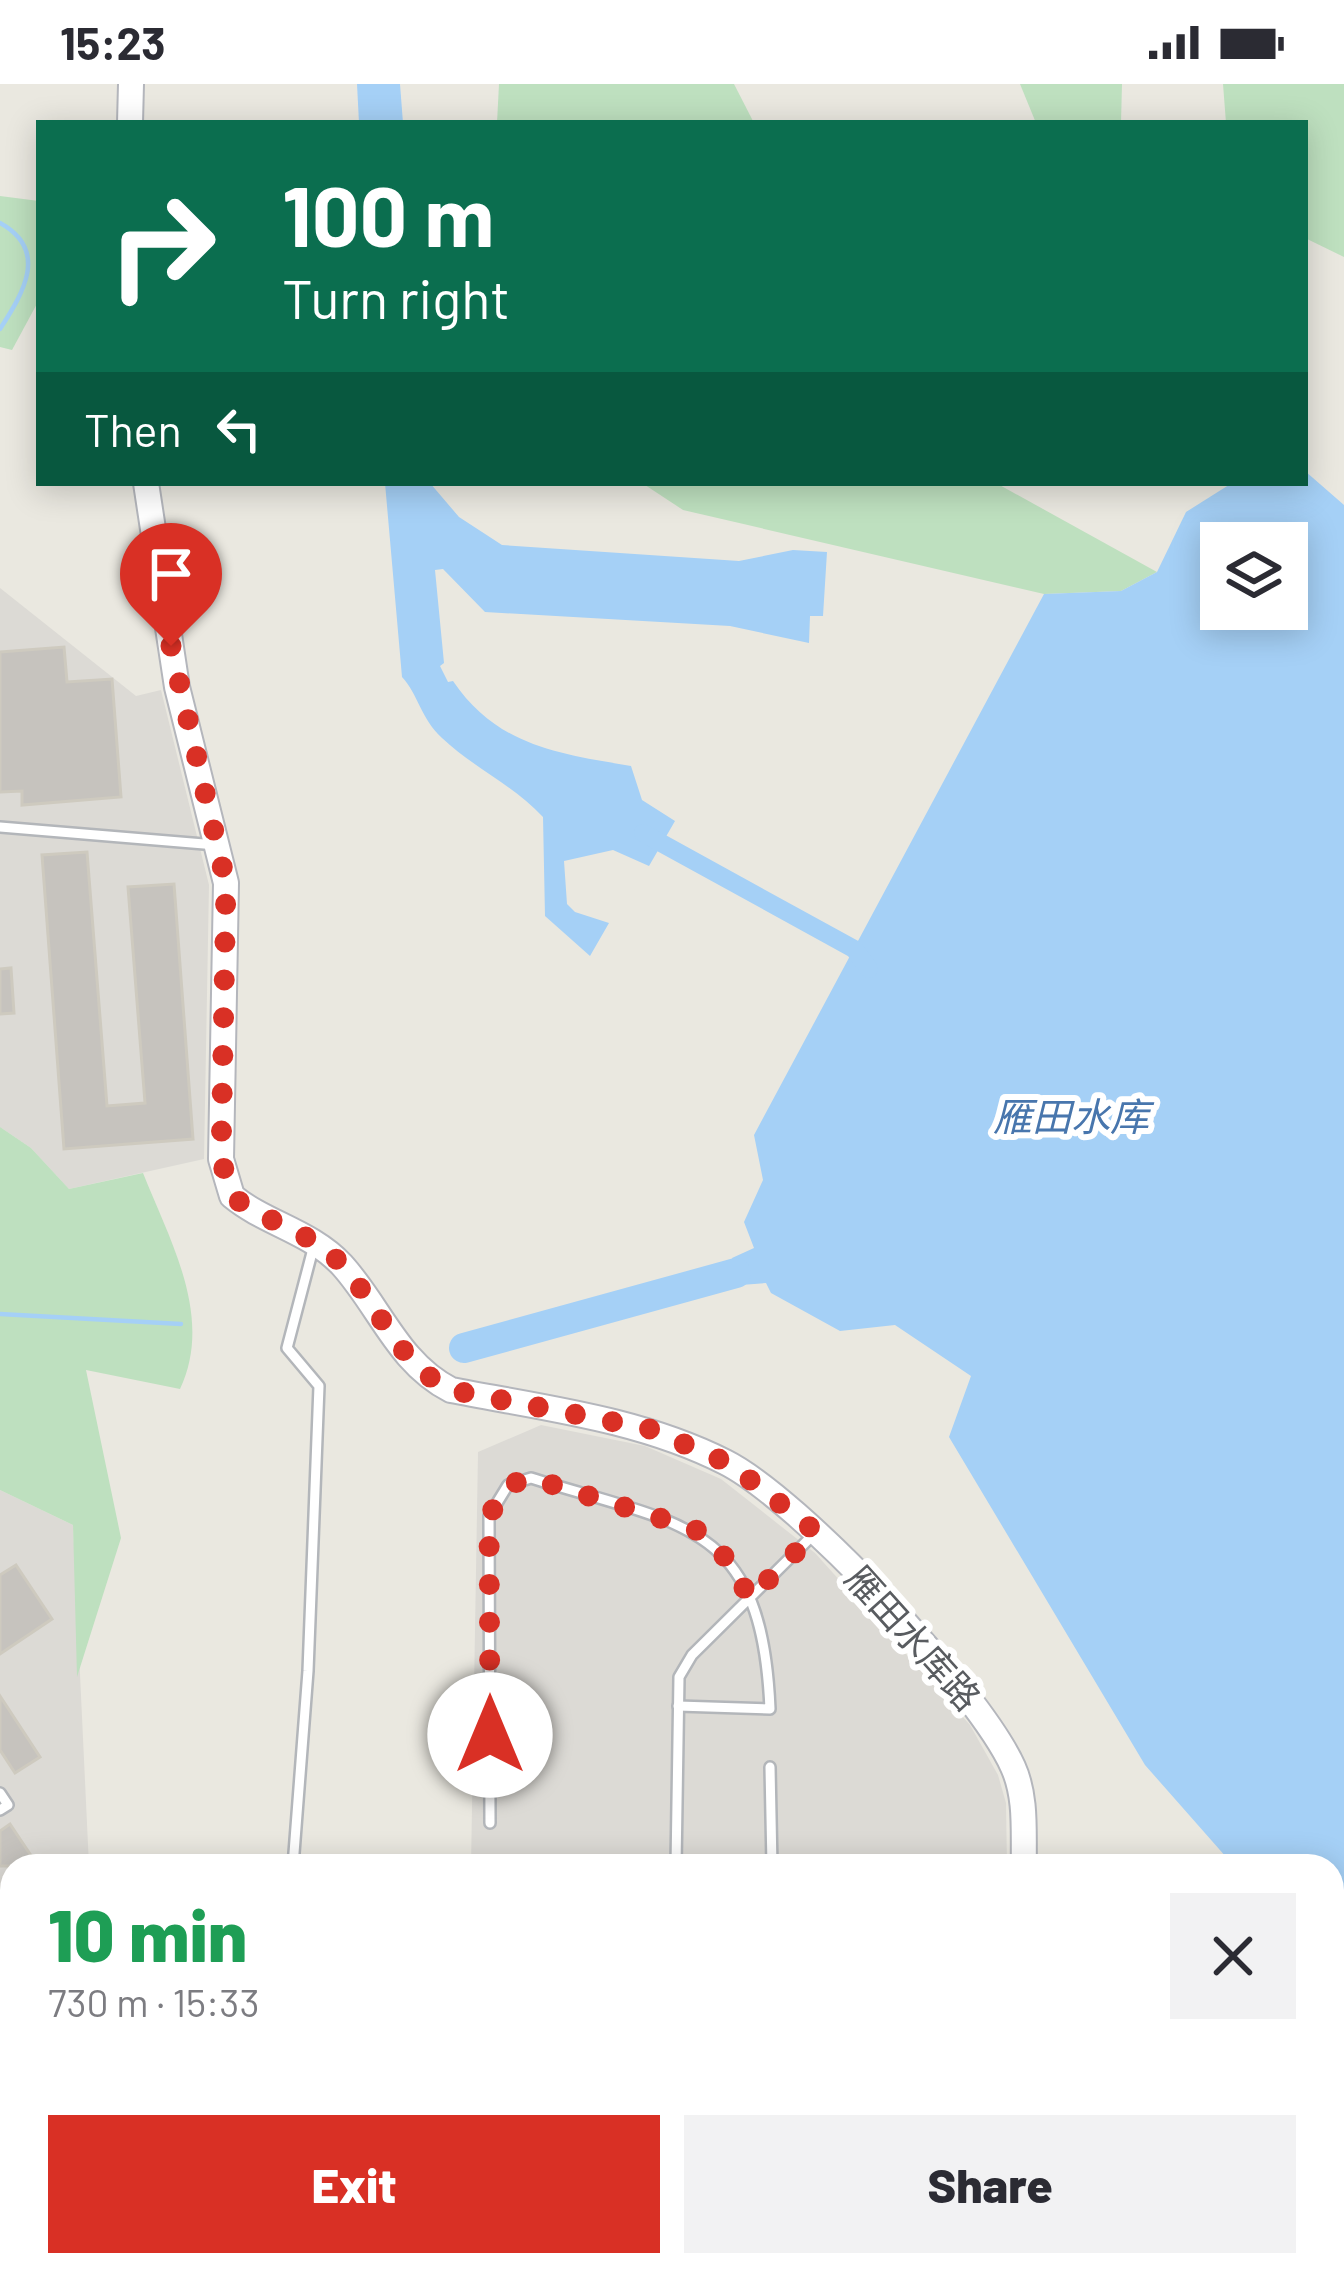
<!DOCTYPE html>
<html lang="en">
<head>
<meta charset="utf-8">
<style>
	body { margin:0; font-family:Barlow,"Noto Sans SC",sans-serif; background:#f2f2f3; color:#2b2b33; height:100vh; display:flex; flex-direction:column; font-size:45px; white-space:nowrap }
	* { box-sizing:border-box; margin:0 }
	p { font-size:39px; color:#7c7c81 }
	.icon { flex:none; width:66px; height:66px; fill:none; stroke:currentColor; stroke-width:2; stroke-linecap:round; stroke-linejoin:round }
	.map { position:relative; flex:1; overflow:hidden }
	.sheet { position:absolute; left:0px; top:1770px; width:1344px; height:423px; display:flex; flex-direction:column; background:#fff; border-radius:36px 36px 0 0; box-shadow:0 6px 30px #0003 }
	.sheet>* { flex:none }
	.banner { position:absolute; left:36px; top:36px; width:1272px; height:366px; border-radius:0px; box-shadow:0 6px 30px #0003; background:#0b6e4f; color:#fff; overflow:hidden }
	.controls { position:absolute; left:1200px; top:438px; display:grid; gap:24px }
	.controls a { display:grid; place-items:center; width:108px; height:108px; border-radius:0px; background:#fff; box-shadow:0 6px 30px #0003; font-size:60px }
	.pin { position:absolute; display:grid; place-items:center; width:102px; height:102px; color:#fff; margin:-123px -51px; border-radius:50% 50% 50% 0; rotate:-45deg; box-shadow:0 0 12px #0007 }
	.pin .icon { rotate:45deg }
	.me { position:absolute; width:132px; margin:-66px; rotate:0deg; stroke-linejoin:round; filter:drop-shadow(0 0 9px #0008) }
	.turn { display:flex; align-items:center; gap:42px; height:252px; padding:0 48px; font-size:54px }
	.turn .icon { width:156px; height:156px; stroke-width:2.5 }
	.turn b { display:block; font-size:84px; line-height:102px }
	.then { display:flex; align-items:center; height:114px; padding:0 48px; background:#0003; gap:24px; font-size:45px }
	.round { display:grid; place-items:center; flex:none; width:126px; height:126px; border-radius:0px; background:#f2f2f3 }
	.head { display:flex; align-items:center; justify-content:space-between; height:204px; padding:0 48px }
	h1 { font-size:72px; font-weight:800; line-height:90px; color:#1e9e55 }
	.cta { display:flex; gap:24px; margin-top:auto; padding:24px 48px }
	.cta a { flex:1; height:138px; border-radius:0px; background:#d93025; color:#fff; font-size:48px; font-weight:800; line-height:138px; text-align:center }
	.cta a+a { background:#f2f2f3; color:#2b2b33 }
	.status { display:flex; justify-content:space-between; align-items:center; height:84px; padding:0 60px; background:#fff; direction:ltr }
	.status svg { height:33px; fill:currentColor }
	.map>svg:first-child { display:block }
	.industrial { fill:#dcdad5 }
	.green { fill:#bee0bf }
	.water { fill:#a5d0f6; fill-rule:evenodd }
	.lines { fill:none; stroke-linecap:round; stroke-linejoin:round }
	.stream { stroke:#a5d0f6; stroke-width:4.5 }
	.canal { stroke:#a5d0f6; stroke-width:18 }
	.river { stroke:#a5d0f6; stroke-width:30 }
	.building { fill:#c6c3be; stroke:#cecabf; stroke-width:3 }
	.lane-casing { stroke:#b3b6ba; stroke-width:14 }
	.secondary-casing { stroke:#b4b6bc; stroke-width:28 }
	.lane { stroke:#fff; stroke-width:9 }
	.secondary { stroke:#fff; stroke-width:24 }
	.route { stroke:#d93025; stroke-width:21; stroke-dasharray:0 37.8 }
	.labels { text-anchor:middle; stroke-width:12; stroke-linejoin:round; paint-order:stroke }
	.street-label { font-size:36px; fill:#595c60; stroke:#fff }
	.water-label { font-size:39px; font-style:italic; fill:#4876ad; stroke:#fff }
</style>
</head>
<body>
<div class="status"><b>15:23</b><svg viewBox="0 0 49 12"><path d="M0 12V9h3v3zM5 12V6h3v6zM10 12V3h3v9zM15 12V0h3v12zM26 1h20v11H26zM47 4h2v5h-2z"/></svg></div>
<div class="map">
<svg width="1344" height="2191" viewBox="0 0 1344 2191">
	<rect width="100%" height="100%" fill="#eae8e0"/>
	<g class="industrial">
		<polygon points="0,504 136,612 161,606 209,801 204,1075 69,1105 31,1064 0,1043"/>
		<polygon points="541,1341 645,1362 721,1395 815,1469 970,1641 998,1691 1006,1719 1007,1782 471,1782 478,1368"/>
		<polygon points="0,1406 73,1441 89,1782 12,1782 12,2181 137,2181 136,2191 0,2191"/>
		<polygon points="542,2181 937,2181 932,2191 541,2191"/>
	</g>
	<g class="green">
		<polygon points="499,0 734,0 754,39 497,39"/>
		<polygon points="1020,0 1122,0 1121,39 1036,39"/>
		<polygon points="1223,0 1344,0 1344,173 1305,154 1305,39 1226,39"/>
		<polygon points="0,112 39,117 39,216 12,266 0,263"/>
		<polygon points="642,399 996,399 1157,488 1121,507 1044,510 683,426"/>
		<path d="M0,1043L31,1064L69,1105L143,1089C170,1157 214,1233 180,1305L86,1286L121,1454L77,1593L73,1441L0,1406Z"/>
	</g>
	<g class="water">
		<polygon points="357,0 400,0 403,39 359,39"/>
		<path d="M1305,387L1344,421V1861L1332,1827V1782H1234L1145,1681L949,1353L971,1292L895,1241L840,1247L771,1209L766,1199L741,1201L732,1174L754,1164L744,1138L763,1096L754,1051L1044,510L1121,507L1157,488L1186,428L1232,399H1305ZM1287,459V525H1221V459Z"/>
		<path d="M385,399H430L459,433L502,461L739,477L793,466L827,468L823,532H810L809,559L730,542L485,528L443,485L435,486L444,579L440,582L448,598L453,597C497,662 559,670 631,682L642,716L675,737L649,782L613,766L564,777L567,820L575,828L609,839L590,872L545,832L543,733C513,701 474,684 442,654C421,635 418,610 402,593Z"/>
		<polygon points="1344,2095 1344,2191 1318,2191 1318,2181 1332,2181 1332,2125"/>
	</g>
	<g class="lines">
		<g class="stream">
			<path d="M0,139C49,166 24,208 0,245"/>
			<polyline points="0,1230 181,1240"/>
		</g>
		<polyline class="canal" points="643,749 854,865 869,885"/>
		<polyline class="river" points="464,1264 736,1189"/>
	</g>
	<g class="building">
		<polygon points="64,563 67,598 112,595 121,713 22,721 22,707 0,708 0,568"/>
		<polygon points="87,768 107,1022 145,1019 128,803 174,800 193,1055 64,1065 42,771"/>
		<polygon points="11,884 14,929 0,930 0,885"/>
		<polygon points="16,1481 52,1535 0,1570 0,1491"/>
		<polygon points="0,1612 40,1673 15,1689 0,1666"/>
		<polygon points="10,1740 38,1782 0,1782 0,1747"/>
	</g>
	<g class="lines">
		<defs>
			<g id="lane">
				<polyline points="0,743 216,761"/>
				<polyline points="770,1683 772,1782"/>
				<polyline points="0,1709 8,1721 0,1726"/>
				<path d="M490,1739L489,1432L508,1401L531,1394C685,1442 762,1438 770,1625L678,1622"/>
				<polyline points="293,1782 308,1587 319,1302 287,1264 314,1161"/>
				<polyline points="676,1782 679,1593 692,1571 813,1451"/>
				<polyline points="0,1886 10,1879"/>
				<polyline points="0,2088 12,2106"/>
				<polyline points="0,2124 12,2116"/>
				<polyline points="61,2181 68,2191"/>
				<polyline points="323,2181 327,2191"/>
				<polyline points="960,2183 1098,2185 1114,2191"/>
				<polyline points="668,2191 668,2181"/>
				<polyline points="877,2191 878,2181"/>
			</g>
			<g id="secondary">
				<polyline points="130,39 131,0"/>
				<path d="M146,399L177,603L226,799L221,1075L232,1112C266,1140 310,1147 342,1181C380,1223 398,1279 451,1306C544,1324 640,1335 725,1378C799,1415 979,1607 1013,1683C1027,1714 1023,1749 1024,1782"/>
				<polyline points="951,2191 956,2181"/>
			</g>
		</defs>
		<use href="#lane" class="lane-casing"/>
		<use href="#secondary" class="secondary-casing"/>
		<use href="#lane" class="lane"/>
		<use href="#secondary" class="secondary"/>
	</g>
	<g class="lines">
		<path class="route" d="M171,562L226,799L221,1075L232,1112C267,1140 310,1146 342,1181C380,1223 398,1280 451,1306L650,1345L730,1380L816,1448L750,1514L726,1474L695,1445L531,1394L508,1401L489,1432L490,1651"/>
	</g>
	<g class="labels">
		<g class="street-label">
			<text transform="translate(913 1554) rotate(48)" y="13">雁田水库路</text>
		</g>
		<g class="water-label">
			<text x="1071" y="1047">雁田水库</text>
		</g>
	</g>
</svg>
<div class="controls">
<a><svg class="icon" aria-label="layers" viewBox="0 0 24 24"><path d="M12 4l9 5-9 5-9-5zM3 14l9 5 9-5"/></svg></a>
</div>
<div class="pin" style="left:171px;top:562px;background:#d93025"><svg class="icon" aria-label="arrive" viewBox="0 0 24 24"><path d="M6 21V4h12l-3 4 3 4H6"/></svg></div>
<svg class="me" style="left:490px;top:1651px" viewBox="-20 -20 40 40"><circle r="19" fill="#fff"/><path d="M0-13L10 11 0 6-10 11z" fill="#d93025"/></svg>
<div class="banner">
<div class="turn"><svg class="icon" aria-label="right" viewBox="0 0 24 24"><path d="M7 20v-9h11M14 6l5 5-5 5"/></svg><div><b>100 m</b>Turn right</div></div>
<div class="then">Then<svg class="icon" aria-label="left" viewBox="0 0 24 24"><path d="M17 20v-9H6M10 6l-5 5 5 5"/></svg></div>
</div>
<section class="sheet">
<div class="head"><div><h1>10 min</h1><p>730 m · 15:33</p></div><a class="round"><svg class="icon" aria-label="close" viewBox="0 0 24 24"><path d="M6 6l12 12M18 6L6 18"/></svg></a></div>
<div class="cta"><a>Exit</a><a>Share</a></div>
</section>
</div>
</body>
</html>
